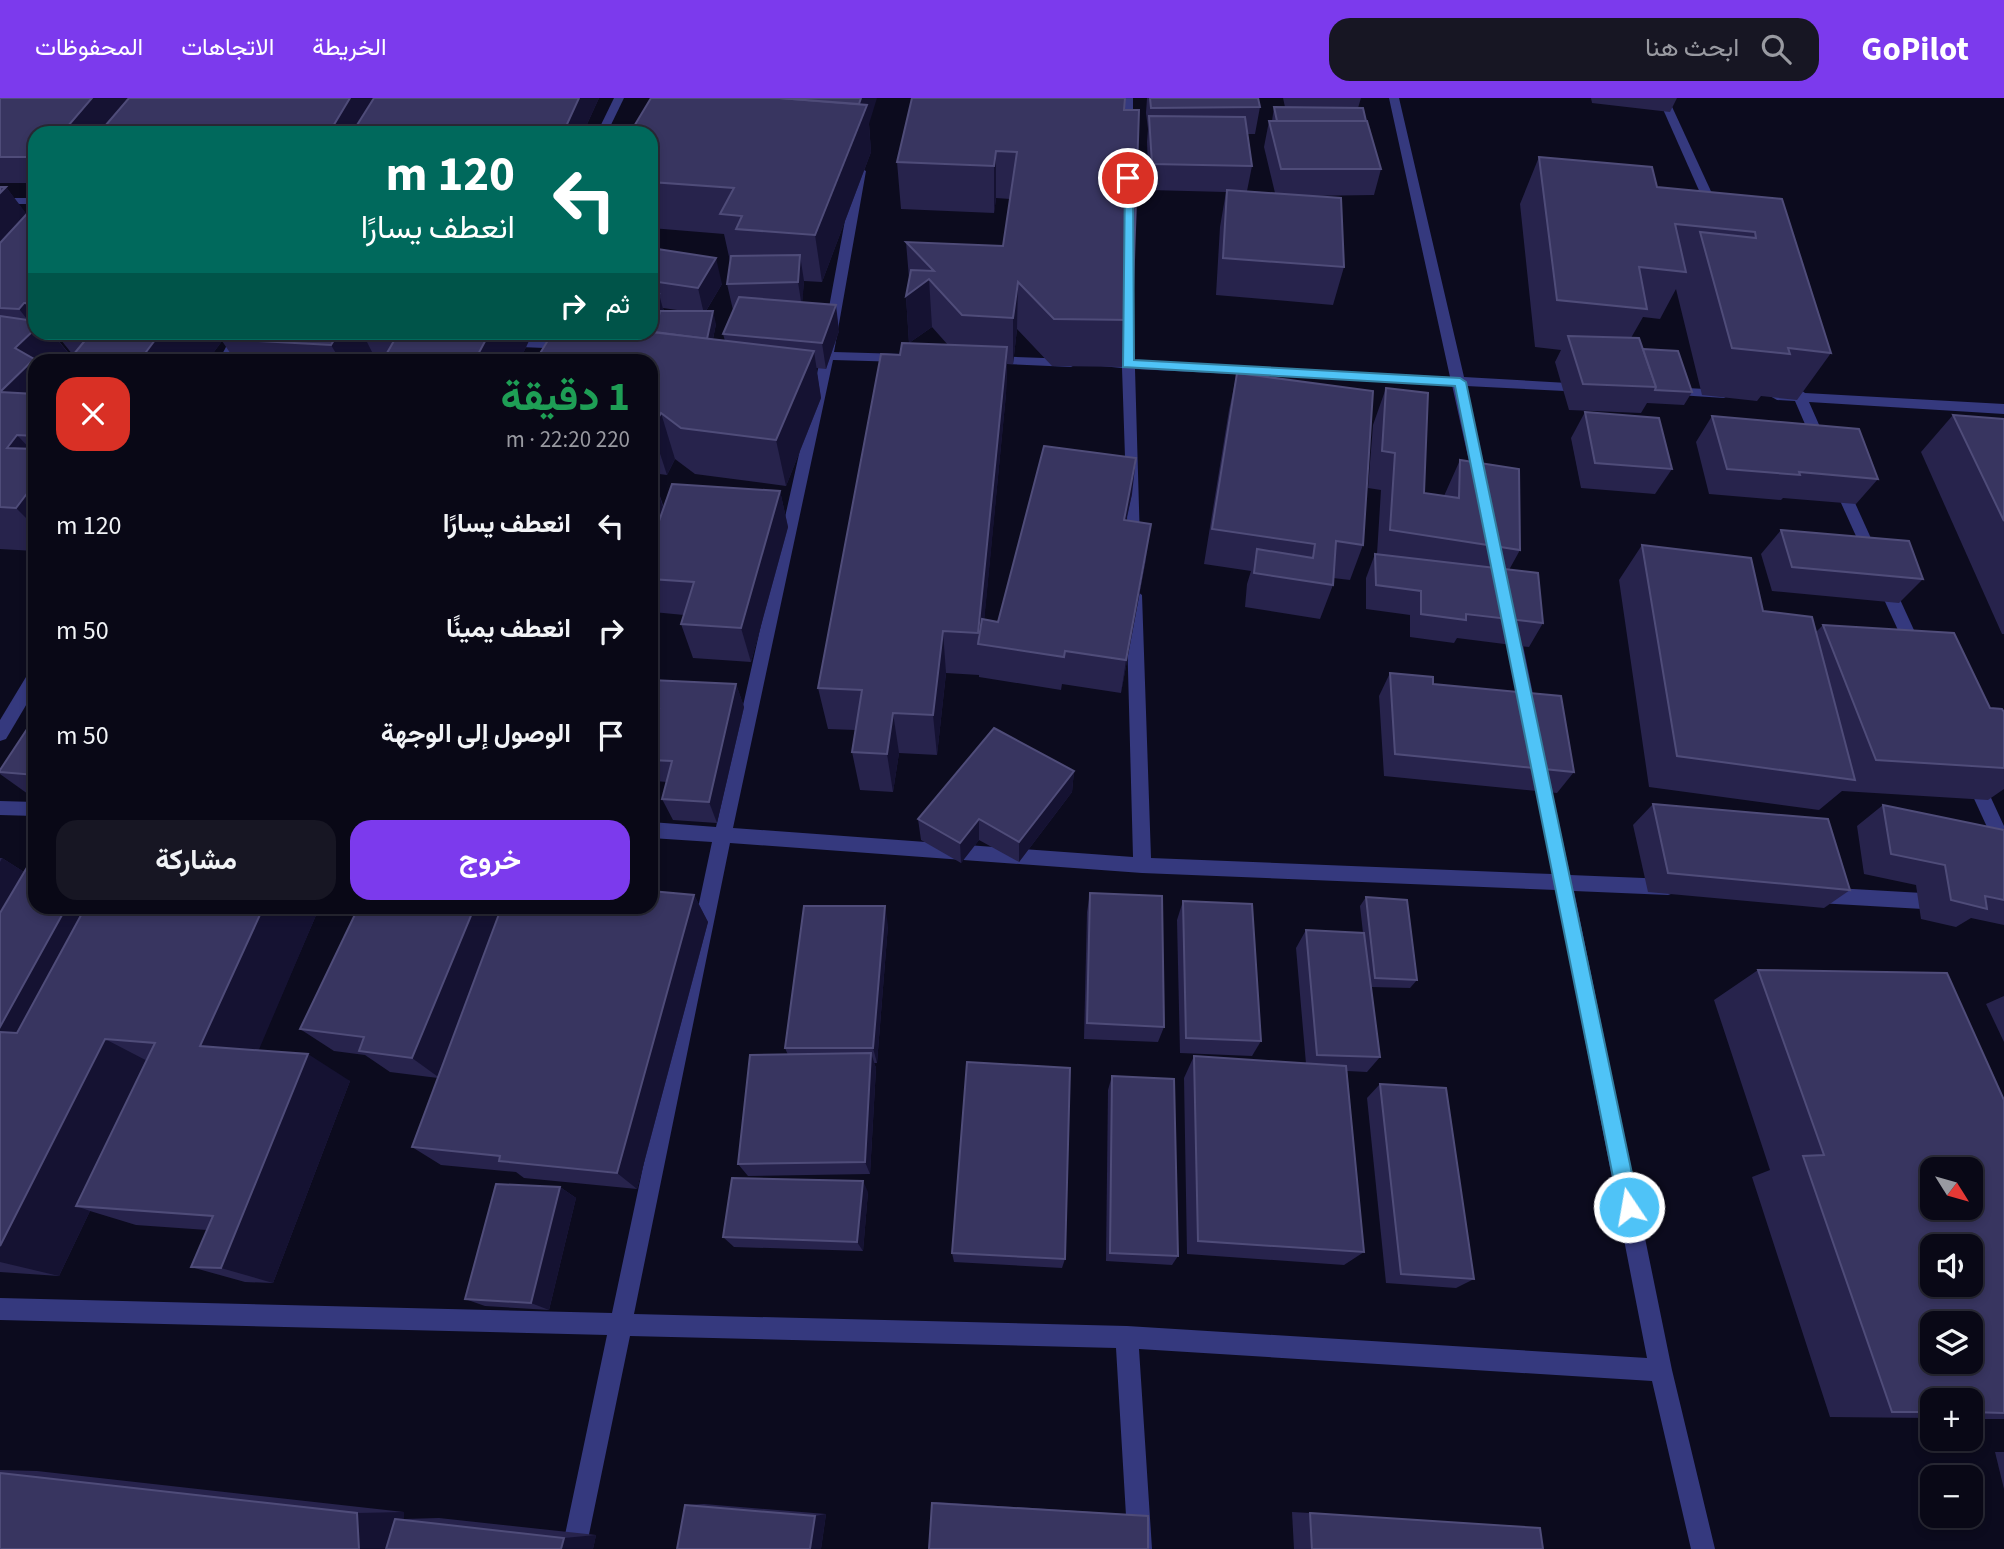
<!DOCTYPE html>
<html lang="ar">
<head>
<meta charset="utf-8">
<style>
	body { margin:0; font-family:"Source Sans 3",Vazirmatn,sans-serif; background:#171623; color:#f1f3f6; direction:rtl; height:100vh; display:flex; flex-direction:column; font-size:26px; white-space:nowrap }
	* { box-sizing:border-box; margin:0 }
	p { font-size:23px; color:#999aa1 }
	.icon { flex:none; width:38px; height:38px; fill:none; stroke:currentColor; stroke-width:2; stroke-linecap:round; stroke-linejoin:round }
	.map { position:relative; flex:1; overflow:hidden; direction:ltr }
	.drawer { position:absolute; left:28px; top:256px; width:630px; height:560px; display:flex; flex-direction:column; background:#090816; border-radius:21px; box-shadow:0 4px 10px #0003,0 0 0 2px #292935; direction:rtl }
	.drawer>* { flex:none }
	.hud { position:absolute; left:28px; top:28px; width:630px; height:214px; border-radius:21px; box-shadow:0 4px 10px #0003,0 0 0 2px #292935; direction:rtl; background:#00695c; color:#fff; overflow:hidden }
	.needle { width:46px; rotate:127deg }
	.controls { position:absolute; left:1920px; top:1059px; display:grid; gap:14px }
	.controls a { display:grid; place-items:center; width:63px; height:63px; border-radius:14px; background:#090816; box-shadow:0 4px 10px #0003,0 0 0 2px #292935; font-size:35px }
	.pin { position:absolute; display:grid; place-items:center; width:60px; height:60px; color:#fff; margin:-30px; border:4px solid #fff; border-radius:50%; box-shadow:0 2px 7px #0007 }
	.me { position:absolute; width:77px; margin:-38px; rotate:348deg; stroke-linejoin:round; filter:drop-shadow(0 0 5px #0008) }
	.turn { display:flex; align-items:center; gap:24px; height:147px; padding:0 28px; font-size:32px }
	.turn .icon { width:91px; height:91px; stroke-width:2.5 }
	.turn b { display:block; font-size:49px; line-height:60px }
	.then { display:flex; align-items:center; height:66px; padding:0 28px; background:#0003; gap:14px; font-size:26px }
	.round { display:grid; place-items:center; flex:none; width:74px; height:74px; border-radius:21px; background:#171623 }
	.head { display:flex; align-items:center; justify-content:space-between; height:119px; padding:0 28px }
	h1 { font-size:42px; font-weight:700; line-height:52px; color:#1e9e55 }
	.action { display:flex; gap:14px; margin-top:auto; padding:14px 28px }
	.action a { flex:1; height:80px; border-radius:21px; background:#7c3aed; color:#fff; font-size:28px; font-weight:700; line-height:80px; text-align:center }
	.action a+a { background:#171623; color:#f1f3f6 }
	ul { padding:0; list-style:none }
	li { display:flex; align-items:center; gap:21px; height:105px; padding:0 28px }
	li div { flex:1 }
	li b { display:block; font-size:26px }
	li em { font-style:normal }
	header { display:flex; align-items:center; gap:42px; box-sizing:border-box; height:98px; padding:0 35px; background:#7c3aed; color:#fff }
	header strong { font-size:33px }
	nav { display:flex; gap:38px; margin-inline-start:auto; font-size:24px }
	.search { width:490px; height:63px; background:#171623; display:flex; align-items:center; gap:18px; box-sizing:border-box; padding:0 24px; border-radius:21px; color:#999aa1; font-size:26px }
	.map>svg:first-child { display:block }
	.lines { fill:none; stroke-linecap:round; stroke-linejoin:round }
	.minor { fill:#35397e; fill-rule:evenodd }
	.wall { fill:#27234c; fill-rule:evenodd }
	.shaded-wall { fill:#151232 }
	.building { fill:#383560; stroke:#4f4c79; stroke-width:2; fill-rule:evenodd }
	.route { fill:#4fc3f7; stroke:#337fa1; stroke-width:2 }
</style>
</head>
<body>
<header>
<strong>GoPilot</strong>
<div class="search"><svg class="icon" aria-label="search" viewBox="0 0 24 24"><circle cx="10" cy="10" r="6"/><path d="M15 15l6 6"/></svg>ابحث هنا</div>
<nav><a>الخريطة</a><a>الاتجاهات</a><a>المحفوظات</a></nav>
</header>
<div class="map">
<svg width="2004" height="1451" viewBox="0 0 2004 1451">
	<rect width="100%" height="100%" fill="#0c0b1e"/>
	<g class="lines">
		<g class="minor">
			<polygon points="614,0 624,0 607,35 597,35"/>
			<polygon points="1123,0 1133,0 1133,35 1128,38 1123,35"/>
			<polygon points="1389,0 1399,0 1464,279 1585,286 1592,290 1585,294 1466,288 1488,386 1481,391 1474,386 1452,287 1135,271 1140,444 1138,448 1128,448 1122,270 1101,268 1101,262 1122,262 1121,255 1128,251 1135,255 1135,262 1450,279"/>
			<polygon points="1658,0 1668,0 1721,115 1719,117 1709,115"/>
			<path d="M860,70L866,73L834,254L903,256L910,260L903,264L833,262L733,730L1133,759L1126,497L1134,491L1142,497L1151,760L1552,776L1532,670L1534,665H1546L1570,777L1668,781L1674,783L1677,789L1674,795L1668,797L1574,793L1672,1272L1715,1451H1691L1652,1283L1139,1251L1152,1451H1128L1116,1250L630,1238L586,1451H562L607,1237L0,1222V1200L612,1215L712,744L651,740V724L716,729L820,262L808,261L801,257L808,253H821L854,73ZM730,745L1142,775L1556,792L1647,1260L1127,1228L634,1216Z"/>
			<rect x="0" y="100" width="35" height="6"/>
			<polygon points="234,234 247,234 231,262 219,262"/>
			<polygon points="504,241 570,243 576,247 570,251 499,248 499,242"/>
			<polygon points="990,258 1071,261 1078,265 1071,269 985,265 983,262"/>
			<polygon points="1668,289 1724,292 1731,296 1724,300 1663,296 1663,290"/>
			<polygon points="1797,289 1805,295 2004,306 2004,316 1809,304 1828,347 1821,352 1814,347 1795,303 1777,302 1770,298 1777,294 1791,294 1792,290"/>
			<polygon points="1839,380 1846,385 1879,458 1877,462 1867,462 1865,458 1832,385"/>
			<polygon points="1884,478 1892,484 1924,554 1922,558 1910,558 1908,554 1876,484"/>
			<polygon points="1510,517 1518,523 1537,616 1535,621 1523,621 1521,616 1502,523"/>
			<polygon points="35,572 35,592 6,641 0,643 0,622 29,574"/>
			<polygon points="1974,674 1980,676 2004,728 2004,756 1998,753 1965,681 1968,676"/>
			<polygon points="0,703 35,704 35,718 0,717"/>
			<polygon points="1818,789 1940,796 1946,798 1949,804 1946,810 1940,812 1818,805 1812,803 1809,797 1812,791"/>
		</g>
	</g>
	<g class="wall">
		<polygon points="0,0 599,0 583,35 35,35 35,85 0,85"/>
		<polygon points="1147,0 1258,0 1260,9 1255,36 1247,36 1252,68 1247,93 1275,95 1264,49 1269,23 1272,23 1274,9 1285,9 1283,0 1361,0 1358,10 1381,71 1374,97 1306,98 1344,169 1333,207 1216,197 1220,129 1226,94 1149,92 1147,44 1148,31 1146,15"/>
		<polygon points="1591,0 1677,0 1670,14 1592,5"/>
		<polygon points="1124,12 1132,222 1127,269 1052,268 1017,231 1013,266 1007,266 1006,296 984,522 998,524 1132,396 1126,422 1146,461 1121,595 1062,586 1061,592 979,579 979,577 946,575 937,657 899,655 893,694 860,692 852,654 855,632 828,631 818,590 900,257 948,247 932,229 909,245 906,198 909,180 906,144 1003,148 1010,101 996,100 994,115 901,111 897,64"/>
		<path d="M869,26L871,54L822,184L804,183L802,204L839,233L826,271L816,270L821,300L786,388L695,376L675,361L667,377L652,375L664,410L780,393L788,429L751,564L693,560L681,526L684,517L653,514L651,510V446L659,422L651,440V150L722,186L706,213L716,226L713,241L725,243L723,236L733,212L727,186L730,163L724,136L651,130V35ZM663,210L684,213H664Z"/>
		<polygon points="1539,59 1657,89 1782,101 1831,255 1797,302 1761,298 1757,303 1702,297 1676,191 1660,221 1643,219 1631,240 1692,294 1684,307 1647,305 1641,315 1569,312 1555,264 1561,252 1535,249 1520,106"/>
		<path d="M0,89H6L26,116L35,107V234H533L520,262H235L222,243L208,262H35V453L0,451ZM58,242H61L73,257L72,259Z"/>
		<polygon points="1237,275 1363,447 1350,482 1333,480 1333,487 1320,521 1245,509 1247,486 1251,473 1204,466 1229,312"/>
		<polygon points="1386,290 1424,395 1444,398 1460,362 1520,452 1509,472 1543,525 1529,549 1457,540 1454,545 1410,539 1410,517 1366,511 1366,480 1375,456 1377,456 1381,392 1368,390 1373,327"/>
		<polygon points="1585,314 1672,371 1655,396 1581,390 1571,340"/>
		<polygon points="1953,317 2004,321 2004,536 2002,536 1921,354"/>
		<polygon points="1712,318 1878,381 1856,406 1783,400 1781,402 1709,396 1696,344"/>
		<polygon points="1781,432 1923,481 1899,505 1772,493 1761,456"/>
		<polygon points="1642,447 1763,513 1816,534 1823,527 1990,610 2004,614 2004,691 1988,702 1842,693 1819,712 1649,689 1619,482"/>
		<polygon points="1390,575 1433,586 1574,674 1557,695 1384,678 1379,598"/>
		<polygon points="651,582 736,586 744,609 717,725 673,722 662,701 667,684 655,683 651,674 651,639 653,633 651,632"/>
		<polygon points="35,619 35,696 28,696 0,676 0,672"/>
		<polygon points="1074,673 1072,694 1019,764 979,742 961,765 921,742 918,721"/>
		<polygon points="1653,706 1850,792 1824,810 1648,794 1633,727"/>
		<polygon points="1883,707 2004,732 2004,827 1971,820 1956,829 1921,821 1916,787 1864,776 1857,728"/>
		<polygon points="0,760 2,760 24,774 35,808 320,808 258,952 350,983 273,1185 245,1184 191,1169 207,1132 136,1127 90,1113 59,1178 0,1174"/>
		<polygon points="1090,795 1164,929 1158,944 1084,941 1087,814"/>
		<polygon points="694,797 708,824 637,1091 524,1080 516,1074 441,1067 412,1049 438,980 390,974 365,957 334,953 300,931 359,808 498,808 501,812"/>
		<polygon points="1366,799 1417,882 1410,890 1371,889 1380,959 1367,974 1347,973 1364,1154 1344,1167 1187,1156 1184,980 1194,958 1306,966 1296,850 1306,832 1363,835 1360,808"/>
		<polygon points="1183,803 1261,943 1252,958 1180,955 1177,822"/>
		<polygon points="888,827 877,965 874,965 876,970 870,1076 748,1078 738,1066 788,957 785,950"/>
		<polygon points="1758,872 2004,1002 2004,1321 1970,1321 1970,1302 1932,1302 1932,1320 1830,1319 1752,1079 1770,1072 1714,902"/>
		<polygon points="2004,898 2004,944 1986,906"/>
		<polygon points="1112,978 1178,1158 1172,1167 1106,1163 1108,992"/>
		<polygon points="1380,986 1474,1181 1456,1190 1386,1185 1367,1000"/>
		<polygon points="560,1089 576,1100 549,1212 485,1208 465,1201"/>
		<polygon points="868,1094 863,1153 734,1149 723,1139"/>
		<polygon points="952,1155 1065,1161 1062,1170 954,1164"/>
		<polygon points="1995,1354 2004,1354 2004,1391"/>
		<polygon points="0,1372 37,1373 404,1414 404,1421 439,1420 596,1437 593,1451 0,1451"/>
		<polygon points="936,1404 1139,1417 1148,1418 932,1405"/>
		<polygon points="704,1406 826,1416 821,1451 685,1407"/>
		<polygon points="1292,1414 1310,1415 1543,1451 1294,1451"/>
	</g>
	<g class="shaded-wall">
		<polygon points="92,0 131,0 102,35 62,35"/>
		<polygon points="350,0 376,0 357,35 329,35"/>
		<polygon points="579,0 599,0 583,35 563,35"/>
		<polygon points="861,0 877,0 869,26 871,54 822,184 815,137"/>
		<polygon points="996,53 996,100 994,115 994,68"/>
		<polygon points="6,89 35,127 0,164 0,95"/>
		<polygon points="800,157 804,183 802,210 798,184"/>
		<polygon points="716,160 722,186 704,216 698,190"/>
		<polygon points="929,181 932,229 909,245 906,198"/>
		<polygon points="1018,184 1017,231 1013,266 1013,220"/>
		<polygon points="659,196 666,222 637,261 651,234 651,206"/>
		<polygon points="24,205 35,217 35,231 19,211"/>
		<polygon points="836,207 839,233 826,271 822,245"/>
		<polygon points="713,213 716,226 709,260 706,247"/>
		<polygon points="35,231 35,234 51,234 73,261 72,262 35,262 35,329 0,314 0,291 15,250"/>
		<polygon points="161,234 228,234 220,241 222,243 208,262 140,262"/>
		<polygon points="339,234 362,234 376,262 340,262 331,247"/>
		<polygon points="490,234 533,234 520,262 475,262"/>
		<polygon points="1007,249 1006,296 982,546 978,546 978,535"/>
		<polygon points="814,253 821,300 786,388 776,342"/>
		<polygon points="661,315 675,361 667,377 652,331"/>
		<polygon points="17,337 35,356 7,350"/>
		<polygon points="1136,360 1132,396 1119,457 1124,422"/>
		<polygon points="651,373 664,412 651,440"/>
		<polygon points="35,385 35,429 16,410"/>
		<polygon points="780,393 788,429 751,564 741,530"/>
		<polygon points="1151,426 1146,461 1121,595 1126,562"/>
		<polygon points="943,533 946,575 937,657 933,617"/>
		<polygon points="736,586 744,609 717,725 709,704"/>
		<polygon points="893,615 899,655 893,694 887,656"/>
		<polygon points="1074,673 1072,694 1019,764 1019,744"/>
		<polygon points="979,721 979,742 961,765 960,745"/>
		<polygon points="2,760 35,781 0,896 0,764"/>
		<polygon points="694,797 708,824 637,1091 617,1075"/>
		<polygon points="67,808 137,808 57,962 0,935 0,929"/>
		<polygon points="264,808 320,808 249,975 200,948"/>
		<polygon points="475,808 498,808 506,818 441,981 412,960"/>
		<polygon points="885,808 888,827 877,965 873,950"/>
		<polygon points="105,941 159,969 76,1108 90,1113 59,1178 0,1164 0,1148"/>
		<polygon points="871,955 876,970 870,1076 865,1064"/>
		<polygon points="308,956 350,983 273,1185 221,1170"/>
		<polygon points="863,1083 868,1094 863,1153 857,1144"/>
		<polygon points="560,1089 576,1100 549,1212 531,1205"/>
		<polygon points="404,1414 404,1421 395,1421 407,1451 359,1451 357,1415"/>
		<polygon points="826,1416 821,1451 810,1451 815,1418"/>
		<polygon points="596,1437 593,1451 561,1451 564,1440"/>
	</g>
	<g class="building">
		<polygon points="0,0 92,0 62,35 35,35 35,59 0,59"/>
		<polygon points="129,0 350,0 329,35 99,35"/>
		<polygon points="374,0 579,0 563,35 352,35"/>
		<polygon points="651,0 779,0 867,7 815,137 736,131 742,118 720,116 734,90 651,84 651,35 630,35"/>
		<polygon points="779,0 861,0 859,6"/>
		<polygon points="912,0 1125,0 1124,12 1139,12 1132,222 1054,221 1018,184 1013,220 962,217 929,181 906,198 911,172 934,173 906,144 1003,148 1017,54 996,53 994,68 897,64"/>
		<polygon points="1150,0 1258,0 1260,9 1151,10"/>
		<polygon points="1274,9 1363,10 1366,23 1277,23"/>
		<polygon points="1149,18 1245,19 1252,68 1152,66"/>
		<polygon points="1269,23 1367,23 1381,71 1281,71"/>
		<polygon points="1539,59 1652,69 1657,89 1782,101 1831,255 1788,250 1790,256 1732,250 1700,134 1756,140 1755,134 1675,126 1686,174 1639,169 1647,211 1557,202"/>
		<polygon points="0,89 6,89 0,95"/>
		<polygon points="1227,92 1341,100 1344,169 1223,160"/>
		<polygon points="35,107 35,205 24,205 19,211 0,210 0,145"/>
		<polygon points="651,150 716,160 698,190 651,183"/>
		<polygon points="800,157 798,184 727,186 731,158"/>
		<polygon points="651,194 659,196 651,206"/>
		<polygon points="739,199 836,207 822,245 723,236"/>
		<polygon points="660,213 713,213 707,241 655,234"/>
		<polygon points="0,218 35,223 35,231 15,250 34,261 0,294"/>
		<polygon points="61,234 161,234 140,262 69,262 87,240 58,238"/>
		<polygon points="225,234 339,234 331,247 220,241"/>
		<polygon points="399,234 490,234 475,262 383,262"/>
		<polygon points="553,234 651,234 814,253 776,342 681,330 661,315 652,331 651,331 651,262 536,262"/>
		<polygon points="1568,238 1639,240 1656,289 1583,286"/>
		<polygon points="902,245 1007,249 978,535 943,533 933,617 893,615 887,656 852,654 862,592 818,590 881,256 900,257"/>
		<polygon points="1643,251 1678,253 1692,294 1655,292 1656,289"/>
		<polygon points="378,255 386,256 383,262 372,262"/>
		<polygon points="1237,275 1373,293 1363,447 1336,443 1333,487 1254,475 1257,451 1313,460 1315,446 1212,431"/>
		<polygon points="1386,290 1428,295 1424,395 1459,400 1460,362 1519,371 1520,452 1390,432 1395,355 1382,353"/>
		<polygon points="0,294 35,296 35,338 17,337 7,350 35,351 35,385 16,410 0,409"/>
		<polygon points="1585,314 1659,320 1672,371 1595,365"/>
		<polygon points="1953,317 2004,321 2004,423"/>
		<polygon points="1712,318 1859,331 1878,381 1799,374 1800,377 1727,371"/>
		<polygon points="1044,348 1136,360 1124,422 1151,426 1126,562 1065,553 1064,559 978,546 982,521 998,524"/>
		<polygon points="672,386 780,393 741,530 681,526 694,484 651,481 651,446"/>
		<polygon points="1781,432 1909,443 1923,481 1792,469"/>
		<polygon points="1642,447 1751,460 1763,513 1812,519 1855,682 1677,658"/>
		<polygon points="1375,456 1538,475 1543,525 1466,516 1466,522 1421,516 1421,493 1376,487"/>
		<polygon points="1823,527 1954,535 1990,610 2002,611 2004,614 2004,670 1876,662"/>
		<polygon points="1390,575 1433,579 1433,586 1561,598 1574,674 1395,656"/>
		<polygon points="651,582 736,586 709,704 662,701 672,663 651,662 651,639 659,611 651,611"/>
		<polygon points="35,619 35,677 0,674 0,672"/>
		<polygon points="994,630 1074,673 1019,744 979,721 960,745 918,721"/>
		<polygon points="1653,706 1828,721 1850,792 1668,775"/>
		<polygon points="1883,707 2004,732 2004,802 1985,798 1987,811 1951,802 1945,767 1891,756"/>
		<polygon points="35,756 35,808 67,808 0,929 0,815"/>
		<polygon points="651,793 694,797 617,1075 499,1063 500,1058 412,1049 502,808 651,808"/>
		<polygon points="1090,795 1162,798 1164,929 1087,925"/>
		<polygon points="1366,799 1407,802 1417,882 1375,880"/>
		<polygon points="1183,803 1252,806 1261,943 1186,940"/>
		<polygon points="86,808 264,808 200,948 308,956 221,1170 191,1169 213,1118 76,1108 155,945 105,941 0,1148 0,934 17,935"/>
		<polygon points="359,808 475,808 412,960 359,953 364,939 300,931"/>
		<polygon points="804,808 885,808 873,950 785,950"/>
		<polygon points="1306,832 1364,835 1380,959 1317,957"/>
		<path d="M1758,872L1947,875L2004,1002V1315L1970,1314V1302H1932V1314H1892L1803,1058L1824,1057ZM1932,1071H1970V1110H1932ZM1932,1148H1970V1186H1932ZM1932,1225H1970V1264H1932Z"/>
		<polygon points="871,955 865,1064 738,1066 750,957"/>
		<polygon points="1194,958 1346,968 1364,1154 1198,1143"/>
		<polygon points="967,964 1070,970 1065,1161 952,1155"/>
		<polygon points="1112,978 1174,981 1178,1158 1110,1155"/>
		<polygon points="1380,986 1446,990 1474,1181 1401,1176"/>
		<polygon points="732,1080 863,1083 857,1144 723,1139"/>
		<polygon points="496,1086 560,1089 531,1205 465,1201"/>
		<polygon points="0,1375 357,1415 359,1451 0,1451"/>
		<polygon points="932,1405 1148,1418 1148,1451 929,1451"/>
		<polygon points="685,1407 815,1418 810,1451 677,1451"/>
		<polygon points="1310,1415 1540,1430 1543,1451 1312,1451"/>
		<polygon points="395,1421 564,1440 561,1451 386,1451"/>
	</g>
	<polygon class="route" points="1125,78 1133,80 1134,262 1460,280 1466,284 1639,1109 1636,1116 1629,1119 1622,1116 1619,1109 1455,288 1123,269"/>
</svg>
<div class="controls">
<a><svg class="needle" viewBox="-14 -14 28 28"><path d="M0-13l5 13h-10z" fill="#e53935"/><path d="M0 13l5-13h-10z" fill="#999aa1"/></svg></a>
<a><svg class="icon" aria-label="sound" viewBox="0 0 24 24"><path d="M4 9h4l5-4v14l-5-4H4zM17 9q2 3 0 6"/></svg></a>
<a><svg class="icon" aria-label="layers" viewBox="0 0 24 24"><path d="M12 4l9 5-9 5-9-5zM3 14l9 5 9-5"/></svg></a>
<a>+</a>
<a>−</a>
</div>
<div class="pin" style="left:1128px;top:80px;background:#d93025"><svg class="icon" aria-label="arrive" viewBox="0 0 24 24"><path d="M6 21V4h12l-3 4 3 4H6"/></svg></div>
<svg class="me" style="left:1629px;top:1109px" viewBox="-20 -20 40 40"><circle r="17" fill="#4fc3f7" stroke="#fff" stroke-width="3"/><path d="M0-11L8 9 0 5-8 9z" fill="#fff"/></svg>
<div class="hud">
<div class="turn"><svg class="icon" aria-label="left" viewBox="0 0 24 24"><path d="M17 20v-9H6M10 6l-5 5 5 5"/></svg><div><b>120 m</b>انعطف يسارًا</div></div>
<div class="then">ثم<svg class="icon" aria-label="right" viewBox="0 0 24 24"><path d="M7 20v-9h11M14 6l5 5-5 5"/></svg></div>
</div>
<section class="drawer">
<div class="head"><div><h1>1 دقيقة</h1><p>220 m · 22:20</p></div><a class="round" style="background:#d93025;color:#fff"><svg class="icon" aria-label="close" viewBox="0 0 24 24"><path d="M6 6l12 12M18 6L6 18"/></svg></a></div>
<ul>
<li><svg class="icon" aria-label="left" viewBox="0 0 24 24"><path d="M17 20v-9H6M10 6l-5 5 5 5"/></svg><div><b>انعطف يسارًا</b></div><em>120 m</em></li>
<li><svg class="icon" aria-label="right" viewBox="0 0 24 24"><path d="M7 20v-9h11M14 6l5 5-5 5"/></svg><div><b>انعطف يمينًا</b></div><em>50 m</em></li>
<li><svg class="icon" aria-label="arrive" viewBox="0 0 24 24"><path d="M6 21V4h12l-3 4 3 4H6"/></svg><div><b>الوصول إلى الوجهة</b></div><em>50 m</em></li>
</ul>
<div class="action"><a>خروج</a><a>مشاركة</a></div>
</section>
</div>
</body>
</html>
